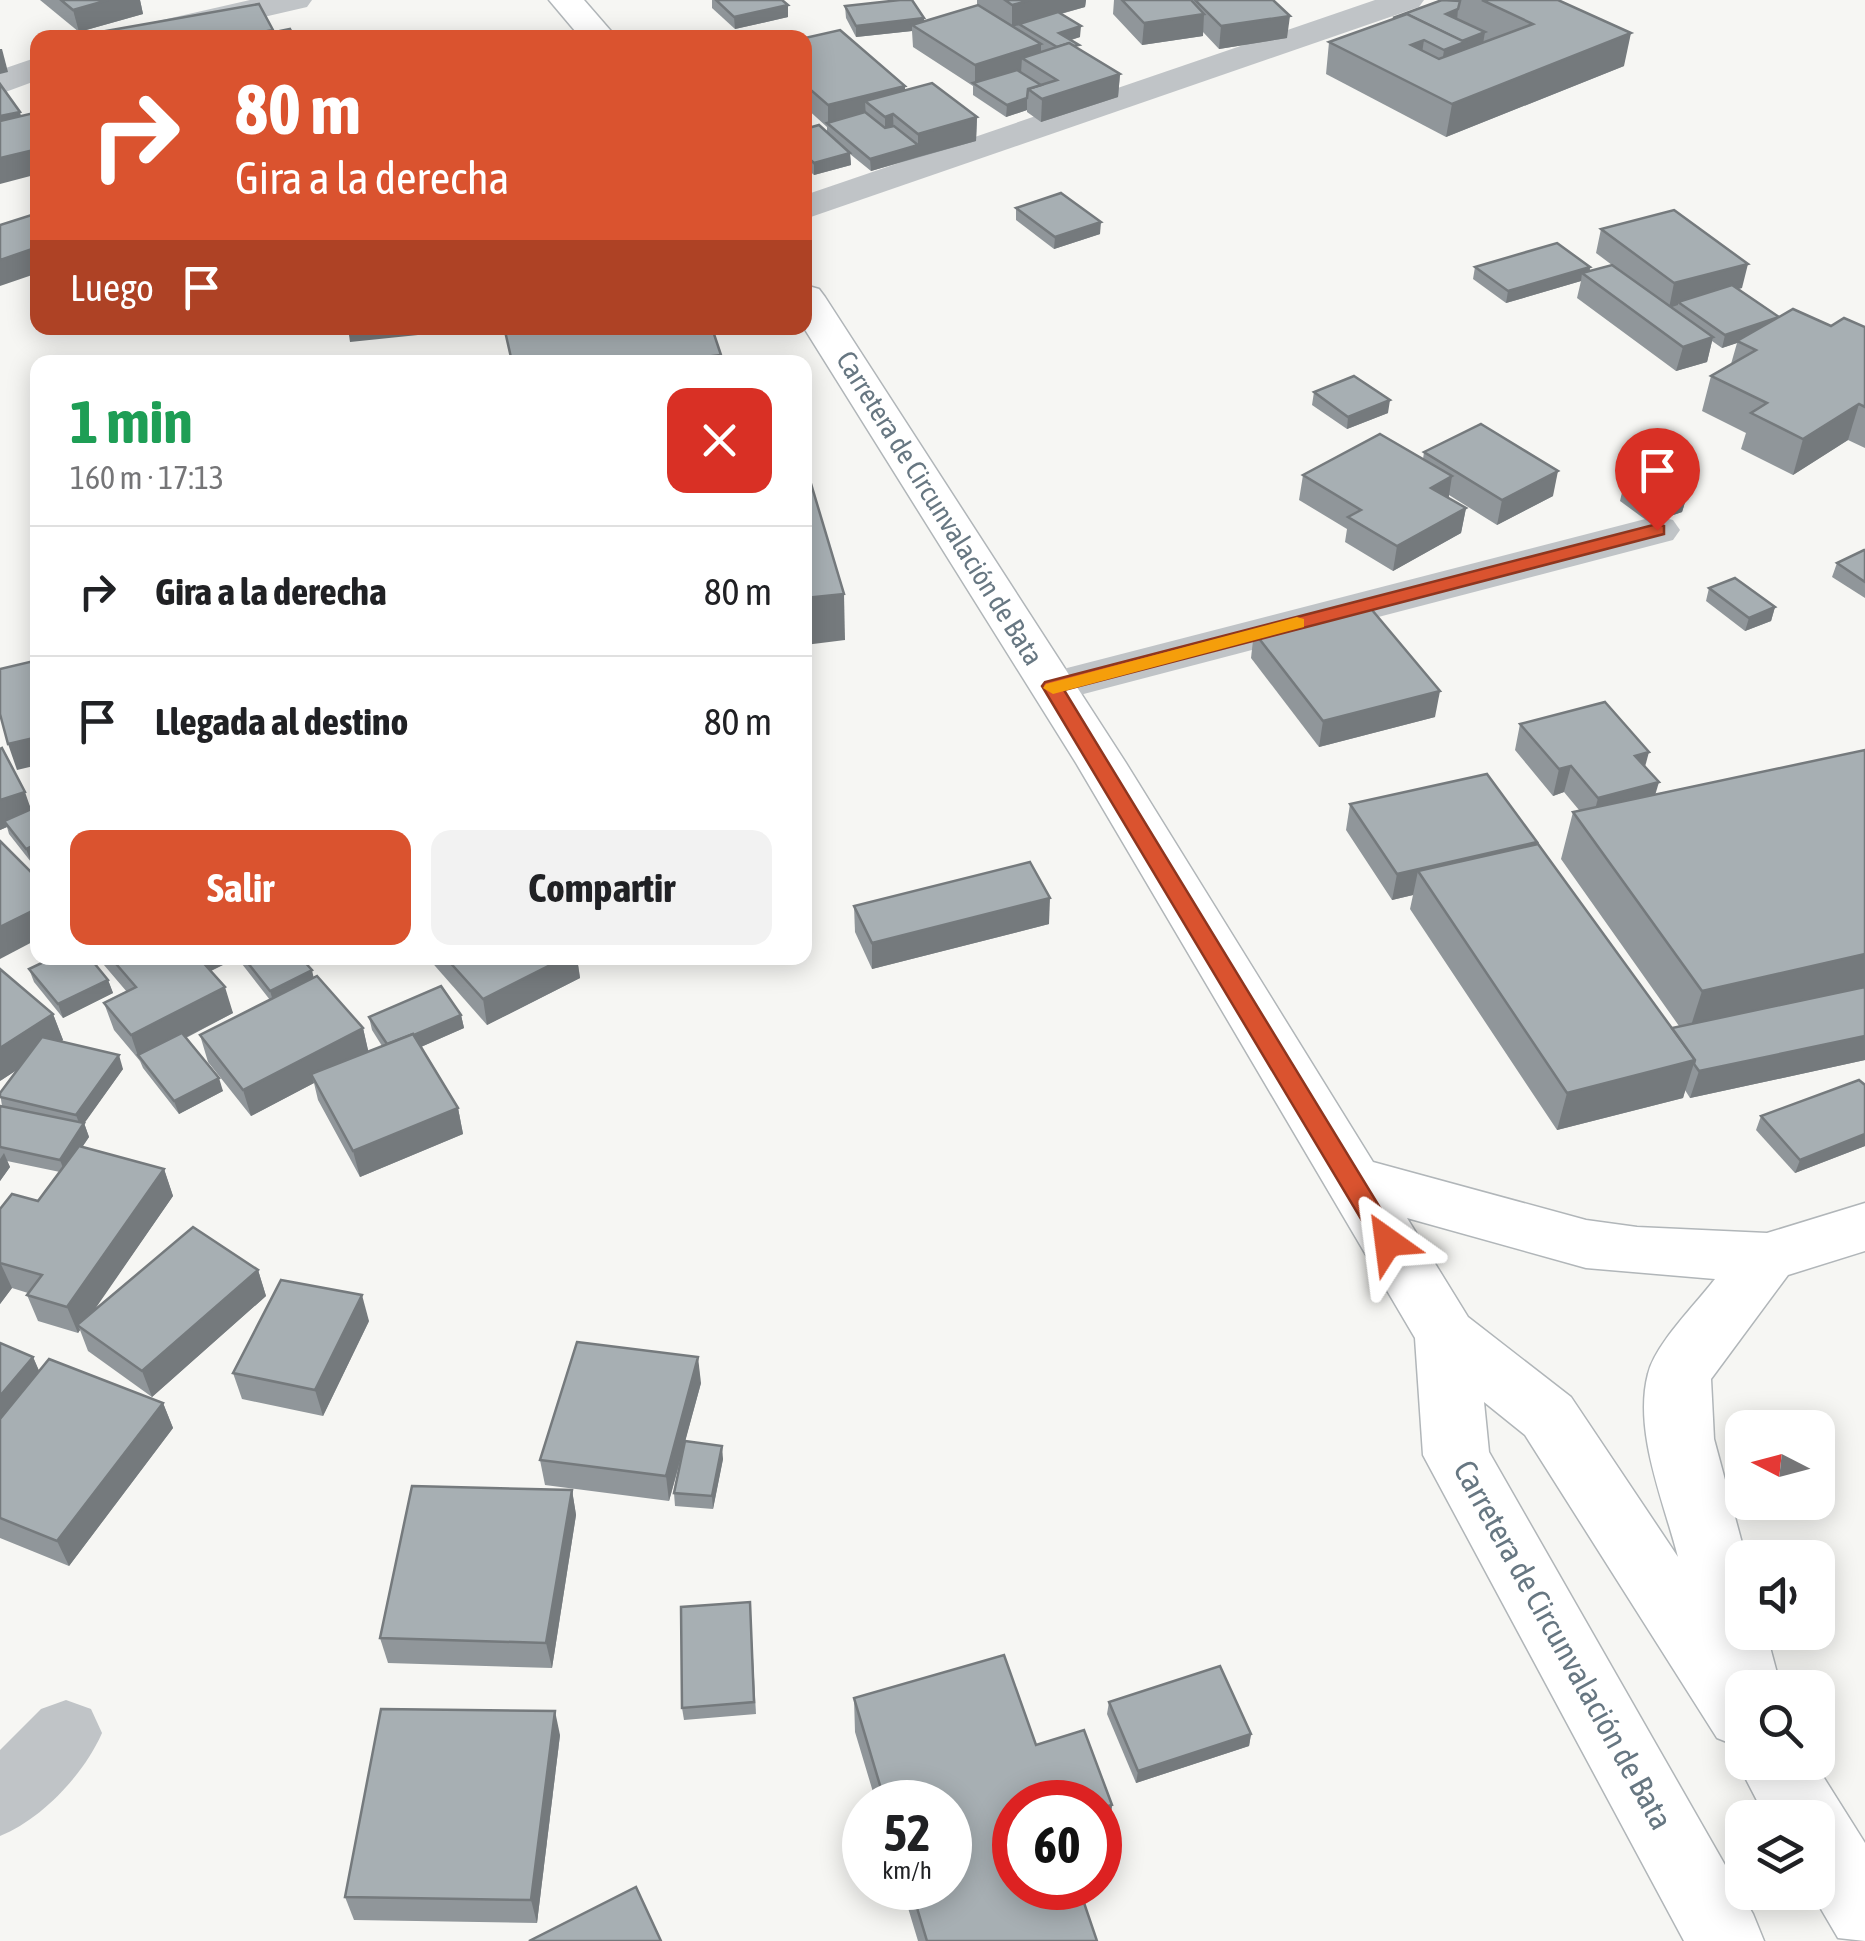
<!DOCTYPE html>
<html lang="es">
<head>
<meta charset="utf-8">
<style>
	body { margin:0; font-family:"Asap Condensed",sans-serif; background:#f2f2f2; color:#202124; height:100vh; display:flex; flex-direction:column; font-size:38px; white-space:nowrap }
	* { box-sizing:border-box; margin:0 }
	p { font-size:32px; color:#757577 }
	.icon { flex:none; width:55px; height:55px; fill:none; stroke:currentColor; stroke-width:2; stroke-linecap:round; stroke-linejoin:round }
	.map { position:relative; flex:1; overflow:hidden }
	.drawer { position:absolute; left:30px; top:355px; width:782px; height:610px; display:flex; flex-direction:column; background:#fff; border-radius:20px; box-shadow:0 5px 25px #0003 }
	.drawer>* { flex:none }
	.hud { position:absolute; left:30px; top:30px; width:782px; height:305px; border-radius:20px; box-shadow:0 5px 25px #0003; background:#da532f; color:#fff; overflow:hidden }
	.needle { width:65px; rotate:276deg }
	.buttons { position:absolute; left:1725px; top:1410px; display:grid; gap:20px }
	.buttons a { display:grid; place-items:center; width:110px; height:110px; border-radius:20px; background:#fff; box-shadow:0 5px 25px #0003; font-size:50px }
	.speed { position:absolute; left:842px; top:1780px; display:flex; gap:20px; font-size:50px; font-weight:700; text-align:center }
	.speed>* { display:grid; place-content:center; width:130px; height:130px; border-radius:50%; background:#fff; box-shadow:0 5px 25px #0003; line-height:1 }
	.speed small { font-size:25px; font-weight:400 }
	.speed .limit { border:15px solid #d22; background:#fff; color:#111 }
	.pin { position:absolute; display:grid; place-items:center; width:85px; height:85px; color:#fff; margin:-102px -42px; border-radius:50% 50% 50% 0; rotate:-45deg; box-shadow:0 0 10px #0007 }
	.pin .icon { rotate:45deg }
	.me { position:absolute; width:110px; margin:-55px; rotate:329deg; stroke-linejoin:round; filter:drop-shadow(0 0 8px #0008) }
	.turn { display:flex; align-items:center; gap:35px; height:210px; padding:0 40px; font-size:45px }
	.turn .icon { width:130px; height:130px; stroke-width:2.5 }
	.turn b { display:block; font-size:70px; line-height:85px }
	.then { display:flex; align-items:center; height:95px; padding:0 40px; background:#0003; gap:20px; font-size:38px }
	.round { display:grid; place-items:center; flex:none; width:105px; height:105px; border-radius:20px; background:#f2f2f2 }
	.summary { display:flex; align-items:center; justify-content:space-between; height:170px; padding:0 40px }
	h1 { font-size:60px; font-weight:700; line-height:75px; color:#1e9e55 }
	.cta { display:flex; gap:20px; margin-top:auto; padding:20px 40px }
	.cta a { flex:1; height:115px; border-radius:20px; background:#da532f; color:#fff; font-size:40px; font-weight:700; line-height:115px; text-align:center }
	.cta a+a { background:#f2f2f2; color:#202124 }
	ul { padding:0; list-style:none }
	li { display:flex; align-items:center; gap:30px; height:130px; padding:0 40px; border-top:2px solid #e0e0e0 }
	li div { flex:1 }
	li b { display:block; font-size:38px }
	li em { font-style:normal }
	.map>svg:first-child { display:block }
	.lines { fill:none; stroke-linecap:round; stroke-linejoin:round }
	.primary-casing { stroke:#b1b6b9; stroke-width:3 }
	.minor { fill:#c0c4c7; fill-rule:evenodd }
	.primary { fill:#fff; fill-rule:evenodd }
	.wall { fill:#90969a }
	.shaded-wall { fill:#757a7d }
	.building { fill:#a7afb3; stroke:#757a7d; stroke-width:2.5 }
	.route { fill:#da532f; stroke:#8e361f; stroke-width:2.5 }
	.slow { fill:#f59e0b }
	.labels { text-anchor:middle; stroke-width:10; stroke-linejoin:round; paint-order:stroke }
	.street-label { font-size:28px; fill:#677782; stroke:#fff }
	.near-street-label { font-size:32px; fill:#677782; stroke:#fff }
</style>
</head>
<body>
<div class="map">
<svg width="1865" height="1941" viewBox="0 0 1865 1941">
	<rect width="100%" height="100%" fill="#f6f6f3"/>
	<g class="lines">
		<defs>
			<g id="primary">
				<polygon points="549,0 584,0 617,38 581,38"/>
				<path d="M805,285L819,289L825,297L1126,763L1373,1162L1586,1220L1637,1227L1767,1233L1865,1203V1251L1788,1275L1711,1379L1714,1439L1746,1558H1742V1632H1766L1781,1688H1742V1748L1717,1738L1525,1435L1484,1402L1489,1452L1753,1914L1764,1941H1684L1423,1455L1415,1338L1076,763L804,328ZM1407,1218L1586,1268L1715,1279C1696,1304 1655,1344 1648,1374C1633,1431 1664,1502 1678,1557L1571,1397L1468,1317Z"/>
				<polygon points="1742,1749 1742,1762 1814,1762 1865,1843 1865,1941 1838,1938 1811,1892 1818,1892 1818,1818 1766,1818 1737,1762"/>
			</g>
		</defs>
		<use href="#primary" class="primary-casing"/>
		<g class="minor">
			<polygon points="250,0 312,0 307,7 173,38 109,38 114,31"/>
			<polygon points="1375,0 1424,0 1419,7 805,219 805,195"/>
			<polygon points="38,57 38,80 0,94 0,70"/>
			<polygon points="1657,516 1673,520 1680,530 1673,540 1053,702 1036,698 1029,687 1036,676"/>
			<path d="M66,1700L91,1709L102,1733C84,1774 42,1819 0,1836V1750L41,1709Z"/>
		</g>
		<use href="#primary" class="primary"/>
	</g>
	<g class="wall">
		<polygon points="40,0 140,0 143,14 79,32"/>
		<polygon points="712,0 782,0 788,5 788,17 735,29 712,8"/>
		<polygon points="977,0 1086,0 1085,7 1061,14 1080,37 1071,40 1078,49 1120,74 1118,97 1041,122 1027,112 1027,110 1006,117 973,95 973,86 913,47 912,31 856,37 846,18 845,6 924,21 982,7 977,4"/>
		<polygon points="1114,0 1273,0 1287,38 1219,49 1203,32 1203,36 1142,45 1113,14"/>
		<polygon points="1460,0 1558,0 1624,66 1446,137 1326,74 1329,42"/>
		<polygon points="805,38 905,86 905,90 977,117 976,141 871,171 850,154 851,165 814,175 805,167 805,129 827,132 827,127 805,107"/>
		<polygon points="1016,208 1100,234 1054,249 1016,220"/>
		<polygon points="1601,229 1742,288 1737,289 1779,317 1831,326 1865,327 1865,448 1848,440 1793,475 1741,449 1746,433 1702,411 1711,376 1731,364 1737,343 1722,348 1712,341 1707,362 1676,371 1577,298 1581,281 1506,303 1473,279 1475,267 1590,267 1590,271 1612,265 1596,253"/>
		<polygon points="1314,392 1388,413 1347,429 1312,405"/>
		<polygon points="1424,452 1553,496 1497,525 1449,495 1449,498 1466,508 1461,533 1393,571 1345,542 1347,529 1299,500 1303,475 1423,459"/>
		<polygon points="1623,488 1686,499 1682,512 1650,523 1620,501"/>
		<polygon points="1865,551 1865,598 1832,577 1837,563"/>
		<polygon points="1709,588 1775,607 1771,621 1745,631 1706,601"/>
		<polygon points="1254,632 1435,717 1319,747 1251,658"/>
		<polygon points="1520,724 1645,767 1655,794 1865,750 1865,1060 1690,1098 1685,1090 1683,1098 1557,1130 1410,909 1413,895 1392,900 1346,830 1350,804 1537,842 1536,844 1672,1028 1679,1026 1561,859 1573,812 1579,810 1564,792 1553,796 1515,750"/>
		<polygon points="3,749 31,809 38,806 38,859 31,862 9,834 7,827 0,830"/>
		<polygon points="854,906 1049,924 872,969 855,932"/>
		<polygon points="98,958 237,958 211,971 233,1013 186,1038 223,1091 179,1114 143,1068 140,1061 114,1030 104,1003 127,992"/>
		<polygon points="241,958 301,958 314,978 363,1028 368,1051 382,1046 372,1030 369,1017 461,1015 464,1028 421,1047 458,1108 463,1134 360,1177 318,1100 314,1083 251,1116 208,1062 200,1035 270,1000 242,964"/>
		<polygon points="428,958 577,958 580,978 487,1025"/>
		<polygon points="29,969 108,980 113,993 63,1018 34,982"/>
		<polygon points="53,1014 63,1040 61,1042 123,1069 84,1123 89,1137 82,1147 164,1169 173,1196 92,1312 258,1270 266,1296 152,1397 88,1351 80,1330 78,1333 38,1321 27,1295 28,1293 12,1288 0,1304 0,1209 38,1201 60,1172 7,1161 10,1167 0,1181 0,1106 2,1106 0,1093 18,1069 0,1081"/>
		<polygon points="1865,1085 1865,1146 1795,1173 1756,1130 1761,1116"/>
		<polygon points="369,1321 323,1416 242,1399 233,1373"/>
		<polygon points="0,1343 33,1357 39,1371 163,1403 173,1428 69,1566 0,1538"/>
		<polygon points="701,1383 685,1441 723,1459 713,1509 675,1506 674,1493 682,1455 669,1501 545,1485 540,1460"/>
		<polygon points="572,1490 576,1515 552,1668 388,1663 380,1638"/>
		<polygon points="750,1602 756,1714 684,1720 682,1708"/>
		<polygon points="1004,1655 1036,1745 1084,1730 1112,1805 1108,1838 1100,1841 1100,1802 1015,1802 1015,1888 1079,1888 1097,1941 918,1941 902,1888 950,1888 950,1802 876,1802 855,1732 854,1698"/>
		<polygon points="1109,1702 1251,1734 1249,1746 1136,1783 1107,1714"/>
		<polygon points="560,1735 537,1923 354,1920 345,1897"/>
	</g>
	<g class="shaded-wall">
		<polygon points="108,0 140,0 143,14 79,32 73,10"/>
		<polygon points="1031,0 1086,0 1085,7 1012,27 1012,5"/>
		<polygon points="788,5 788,17 735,29 734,17"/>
		<polygon points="1458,9 1457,21 1446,14"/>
		<polygon points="1204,14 1203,36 1142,45 1144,23"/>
		<polygon points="1290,16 1287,38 1219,49 1221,26"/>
		<polygon points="924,18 924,29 912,25 912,31 856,37 856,26"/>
		<polygon points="1081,26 1080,37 1058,44 1059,33"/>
		<polygon points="273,30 275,38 231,38"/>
		<polygon points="1485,32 1483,44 1439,83 1444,50 1450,45"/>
		<polygon points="1631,33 1624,66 1446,137 1452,104"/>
		<polygon points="1424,40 1419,73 1411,45"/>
		<polygon points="1041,44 1041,67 1022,58 1021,73 975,84 975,65"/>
		<polygon points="0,49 2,49 8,72 0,74"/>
		<polygon points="1120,74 1118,97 1041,122 1042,99"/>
		<polygon points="905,86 905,109 865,101 866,119 828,124 828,105"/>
		<polygon points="1027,98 1027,110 1006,117 1007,105"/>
		<polygon points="20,112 26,135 0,141 0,116"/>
		<polygon points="893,114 894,138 885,140 885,117"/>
		<polygon points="977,117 976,141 918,157 918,134"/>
		<polygon points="918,145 918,157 871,171 870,159"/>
		<polygon points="38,149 38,174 0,184 0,158"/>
		<polygon points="850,153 851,165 814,175 814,163"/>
		<polygon points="1101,222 1100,234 1054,249 1055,237"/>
		<polygon points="38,247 38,273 0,286 0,260"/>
		<polygon points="1748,264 1742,288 1681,304 1678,302 1678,305 1669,308 1674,283"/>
		<polygon points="1590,267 1588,278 1582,273 1581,281 1506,303 1508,291"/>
		<polygon points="1779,317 1737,343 1722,348 1725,335"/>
		<polygon points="348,328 486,328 350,342"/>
		<polygon points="1713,337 1707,362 1676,371 1683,347"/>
		<polygon points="721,355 721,362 663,362"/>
		<polygon points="1390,400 1388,413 1347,429 1348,417"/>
		<polygon points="1859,404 1848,440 1793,475 1803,439"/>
		<polygon points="1558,471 1553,496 1497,525 1502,500"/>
		<polygon points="1452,476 1448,502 1431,488"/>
		<polygon points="1686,499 1682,512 1650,523 1653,510"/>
		<polygon points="1466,508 1461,533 1393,571 1397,546"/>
		<polygon points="844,594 845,640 805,645 805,598"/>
		<polygon points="1775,607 1771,621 1745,631 1749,618"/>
		<polygon points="1440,691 1435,717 1319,747 1323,721"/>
		<polygon points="38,737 38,765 17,770 8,744"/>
		<polygon points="1649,752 1642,778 1635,756"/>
		<polygon points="1571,766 1564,792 1553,796 1559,769"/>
		<polygon points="1659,782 1651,809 1591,825 1598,798"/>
		<polygon points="25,792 34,818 4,821 7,827 0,830 0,800"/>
		<polygon points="1537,842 1531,868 1418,871 1413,895 1392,900 1397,874"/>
		<polygon points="38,843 38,859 31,862 26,849"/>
		<polygon points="1050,898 1049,924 872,969 872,943"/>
		<polygon points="38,908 38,939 0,959 0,927"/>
		<polygon points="1865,954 1865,997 1687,1038 1702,991"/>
		<polygon points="194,958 237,958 200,976"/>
		<polygon points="564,958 577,958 580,978 487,1025 483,999"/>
		<polygon points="312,970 315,984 274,1004 270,991"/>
		<polygon points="108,980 113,993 63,1018 58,1004"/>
		<polygon points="225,987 233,1013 142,1060 138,1055 140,1062 131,1035"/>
		<polygon points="53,1014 63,1040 0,1081 0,1048"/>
		<polygon points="461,1015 464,1028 391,1060 388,1046"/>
		<polygon points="363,1028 369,1054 311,1074 314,1083 251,1116 243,1090"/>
		<polygon points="1865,1036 1865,1060 1690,1098 1699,1071"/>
		<polygon points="119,1055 123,1069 81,1128 76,1115"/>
		<polygon points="1695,1060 1683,1098 1557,1130 1567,1093"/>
		<polygon points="219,1078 223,1091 179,1114 174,1101"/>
		<polygon points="458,1108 463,1134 360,1177 353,1151"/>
		<polygon points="84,1123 89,1137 65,1173 60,1160"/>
		<polygon points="1865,1134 1865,1146 1795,1173 1800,1160"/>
		<polygon points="4,1153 10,1167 0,1181 0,1159"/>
		<polygon points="164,1169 173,1196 82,1328 77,1325 80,1330 78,1333 67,1307"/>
		<polygon points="0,1262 12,1288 0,1304"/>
		<polygon points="258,1270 266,1296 152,1397 142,1371"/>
		<polygon points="362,1295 369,1321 323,1416 315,1390"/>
		<polygon points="33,1357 44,1382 0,1436 0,1396"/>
		<polygon points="698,1357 701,1383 669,1501 666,1476"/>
		<polygon points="163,1403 173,1428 69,1566 57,1541"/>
		<polygon points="722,1446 723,1459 713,1509 712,1496"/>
		<polygon points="572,1490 576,1515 552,1668 546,1643"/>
		<polygon points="555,1711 560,1735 537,1923 531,1900"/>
		<polygon points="1251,1734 1249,1746 1136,1783 1138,1771"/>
		<polygon points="1112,1805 1108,1838 1100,1841 1100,1808"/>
	</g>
	<g class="building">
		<polygon points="61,0 108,0 73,10"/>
		<polygon points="716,0 782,0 788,5 734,17"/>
		<polygon points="900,0 912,0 924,18 856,26 845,6"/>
		<polygon points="1005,0 1031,0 1012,5"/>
		<polygon points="1122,0 1191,0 1204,14 1144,23"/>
		<polygon points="1195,0 1273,0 1290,16 1221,26"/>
		<polygon points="1442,0 1460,1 1458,9 1446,14 1485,32 1462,41 1407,14 1393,18"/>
		<polygon points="1482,0 1558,0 1631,33 1452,104 1329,42 1407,14 1465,42 1444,50 1424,40 1411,45 1439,59 1533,24"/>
		<polygon points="259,4 273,30 231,38 109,38 106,31"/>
		<polygon points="978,5 1041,44 975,65 912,25"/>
		<polygon points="1058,12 1081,26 1059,33 1079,45 1074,46 1069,43 1057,47 1019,24"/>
		<polygon points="290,29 295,38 246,38"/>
		<polygon points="840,30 905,86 828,105 805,85 805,38"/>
		<polygon points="1069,43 1120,74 1042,99 1028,89 1057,80 1022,58"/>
		<polygon points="1017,70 1041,85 1028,89 1027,98 1007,105 973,83"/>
		<polygon points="932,83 977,117 918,134 893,114 885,117 865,101"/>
		<polygon points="0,84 20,112 0,116"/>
		<polygon points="38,112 38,149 0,158 0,121"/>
		<polygon points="865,112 885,128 894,126 918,145 870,159 827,123"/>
		<polygon points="819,125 850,153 814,163 805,155 805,129"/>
		<polygon points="1061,193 1101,222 1055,237 1016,208"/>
		<polygon points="1674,210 1748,264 1674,283 1601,229"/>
		<polygon points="38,213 38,247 0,260 0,225"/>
		<polygon points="1557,243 1590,267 1508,291 1475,267"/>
		<polygon points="1612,265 1713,337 1683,347 1582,273"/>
		<polygon points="1732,285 1779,317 1725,335 1678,302"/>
		<polygon points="1793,309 1831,326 1844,318 1865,327 1865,407 1859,404 1803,439 1751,413 1767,403 1711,376 1756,350 1737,341"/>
		<polygon points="534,328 712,328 721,355 663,362 512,362 505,331"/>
		<polygon points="1354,376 1390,400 1348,417 1314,392"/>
		<polygon points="1481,424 1558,471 1502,500 1424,452"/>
		<polygon points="1380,434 1452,476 1431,488 1466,508 1397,546 1348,517 1361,510 1303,475"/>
		<polygon points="805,467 806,467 844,594 805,598"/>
		<polygon points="1655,476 1686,499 1653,510 1623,488"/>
		<polygon points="1864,550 1865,551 1865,582 1837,563"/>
		<polygon points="1735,578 1775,607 1749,618 1709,588"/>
		<polygon points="1367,604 1440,691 1323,721 1254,632"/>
		<polygon points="38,660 38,737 8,744 0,714 0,669"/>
		<polygon points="1605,702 1649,752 1635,756 1659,782 1598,798 1571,766 1559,769 1520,724"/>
		<polygon points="2,748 25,792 0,800 0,749"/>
		<polygon points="1865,750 1865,954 1702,991 1573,812"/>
		<polygon points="1487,774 1537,842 1397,874 1350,804"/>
		<polygon points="38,806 38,843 26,849 4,821"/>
		<polygon points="0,841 38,879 38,908 0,927"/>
		<polygon points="1538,844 1695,1060 1567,1093 1418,871"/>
		<polygon points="1030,862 1050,898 872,943 854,906"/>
		<polygon points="52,958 90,958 108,980 58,1004 29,969"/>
		<polygon points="111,958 199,958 225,987 131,1035 104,1003 136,987"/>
		<polygon points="244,958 301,958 312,970 270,991"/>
		<polygon points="446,958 564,958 483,999"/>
		<polygon points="0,969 53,1014 0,1048"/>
		<polygon points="317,976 363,1028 243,1090 200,1035"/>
		<polygon points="441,986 461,1015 414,1035 413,1034 387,1044 369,1017"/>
		<polygon points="1865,987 1865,1036 1699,1071 1694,1064 1695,1060 1672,1028"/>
		<polygon points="182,1033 219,1078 174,1101 138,1055"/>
		<polygon points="413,1034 458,1108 353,1151 311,1074"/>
		<polygon points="42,1037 119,1055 76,1115 0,1097 0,1093"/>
		<polygon points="1859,1080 1865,1085 1865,1134 1800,1160 1761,1116"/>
		<polygon points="0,1106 84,1123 60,1160 0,1147"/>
		<polygon points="79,1146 164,1169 67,1307 27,1295 42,1275 0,1263 0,1209 12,1194 38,1201"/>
		<polygon points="193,1227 258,1270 142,1371 77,1325"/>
		<polygon points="281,1280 362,1295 315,1390 233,1373"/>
		<polygon points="577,1342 698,1357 666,1476 540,1460"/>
		<polygon points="0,1343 33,1357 0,1396"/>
		<polygon points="49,1359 163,1403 57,1541 0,1518 0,1419"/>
		<polygon points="685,1441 722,1446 712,1496 674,1493"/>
		<polygon points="412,1486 572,1490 546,1643 380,1638"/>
		<polygon points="750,1602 754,1702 682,1708 681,1607"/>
		<polygon points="1004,1655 1036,1745 1084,1730 1112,1805 1100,1808 1100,1802 1015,1802 1015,1888 1079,1888 1097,1941 927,1941 911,1888 950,1888 950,1802 885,1802 854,1698"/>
		<polygon points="1220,1666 1251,1734 1138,1771 1109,1702"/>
		<polygon points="381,1709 555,1711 531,1900 345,1897"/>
		<polygon points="636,1887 661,1941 529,1941"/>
	</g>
	<polygon class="route" points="1657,524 1664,526 1664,534 1064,690 1401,1242 1397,1249 1379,1249 1042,686 1045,682"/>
	<polygon class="slow" points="1297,617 1304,619 1304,627 1053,694 1043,688 1046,684"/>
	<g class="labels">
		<g class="street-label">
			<text transform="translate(940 508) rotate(58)" y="10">Carretera de Circunvalación de Bata</text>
		</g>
		<g class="near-street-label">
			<text transform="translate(1563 1645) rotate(61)" y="11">Carretera de Circunvalación de Bata</text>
		</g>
	</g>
</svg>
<div class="buttons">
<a><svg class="needle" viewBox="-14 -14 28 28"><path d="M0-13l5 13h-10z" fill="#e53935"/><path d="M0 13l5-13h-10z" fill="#757577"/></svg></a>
<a><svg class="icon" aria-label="sound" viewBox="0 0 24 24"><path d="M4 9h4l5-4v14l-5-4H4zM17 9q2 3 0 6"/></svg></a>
<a><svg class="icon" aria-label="search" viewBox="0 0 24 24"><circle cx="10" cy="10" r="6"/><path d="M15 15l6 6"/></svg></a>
<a><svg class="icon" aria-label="layers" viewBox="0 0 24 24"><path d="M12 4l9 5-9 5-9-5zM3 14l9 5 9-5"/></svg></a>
</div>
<div class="speed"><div>52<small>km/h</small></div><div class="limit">60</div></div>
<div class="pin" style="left:1657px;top:530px;background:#d93025"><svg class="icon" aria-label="arrive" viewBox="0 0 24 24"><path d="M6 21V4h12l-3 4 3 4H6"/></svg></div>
<svg class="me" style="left:1388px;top:1242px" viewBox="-20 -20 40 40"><path d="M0-17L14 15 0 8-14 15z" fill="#da532f" stroke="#fff" stroke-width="4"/></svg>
<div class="hud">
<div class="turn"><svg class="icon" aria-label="right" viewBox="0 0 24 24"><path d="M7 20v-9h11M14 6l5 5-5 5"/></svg><div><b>80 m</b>Gira a la derecha</div></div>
<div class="then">Luego<svg class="icon" aria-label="arrive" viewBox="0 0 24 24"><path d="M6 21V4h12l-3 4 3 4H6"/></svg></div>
</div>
<section class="drawer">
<div class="summary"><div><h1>1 min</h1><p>160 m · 17:13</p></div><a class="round" style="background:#d93025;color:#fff"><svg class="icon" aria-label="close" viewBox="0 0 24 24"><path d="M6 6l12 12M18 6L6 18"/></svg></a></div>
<ul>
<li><svg class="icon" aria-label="right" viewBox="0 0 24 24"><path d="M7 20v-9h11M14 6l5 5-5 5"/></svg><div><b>Gira a la derecha</b></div><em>80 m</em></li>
<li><svg class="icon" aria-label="arrive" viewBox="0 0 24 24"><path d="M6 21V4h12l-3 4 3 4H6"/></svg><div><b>Llegada al destino</b></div><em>80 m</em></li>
</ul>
<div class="cta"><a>Salir</a><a>Compartir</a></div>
</section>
</div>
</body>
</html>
